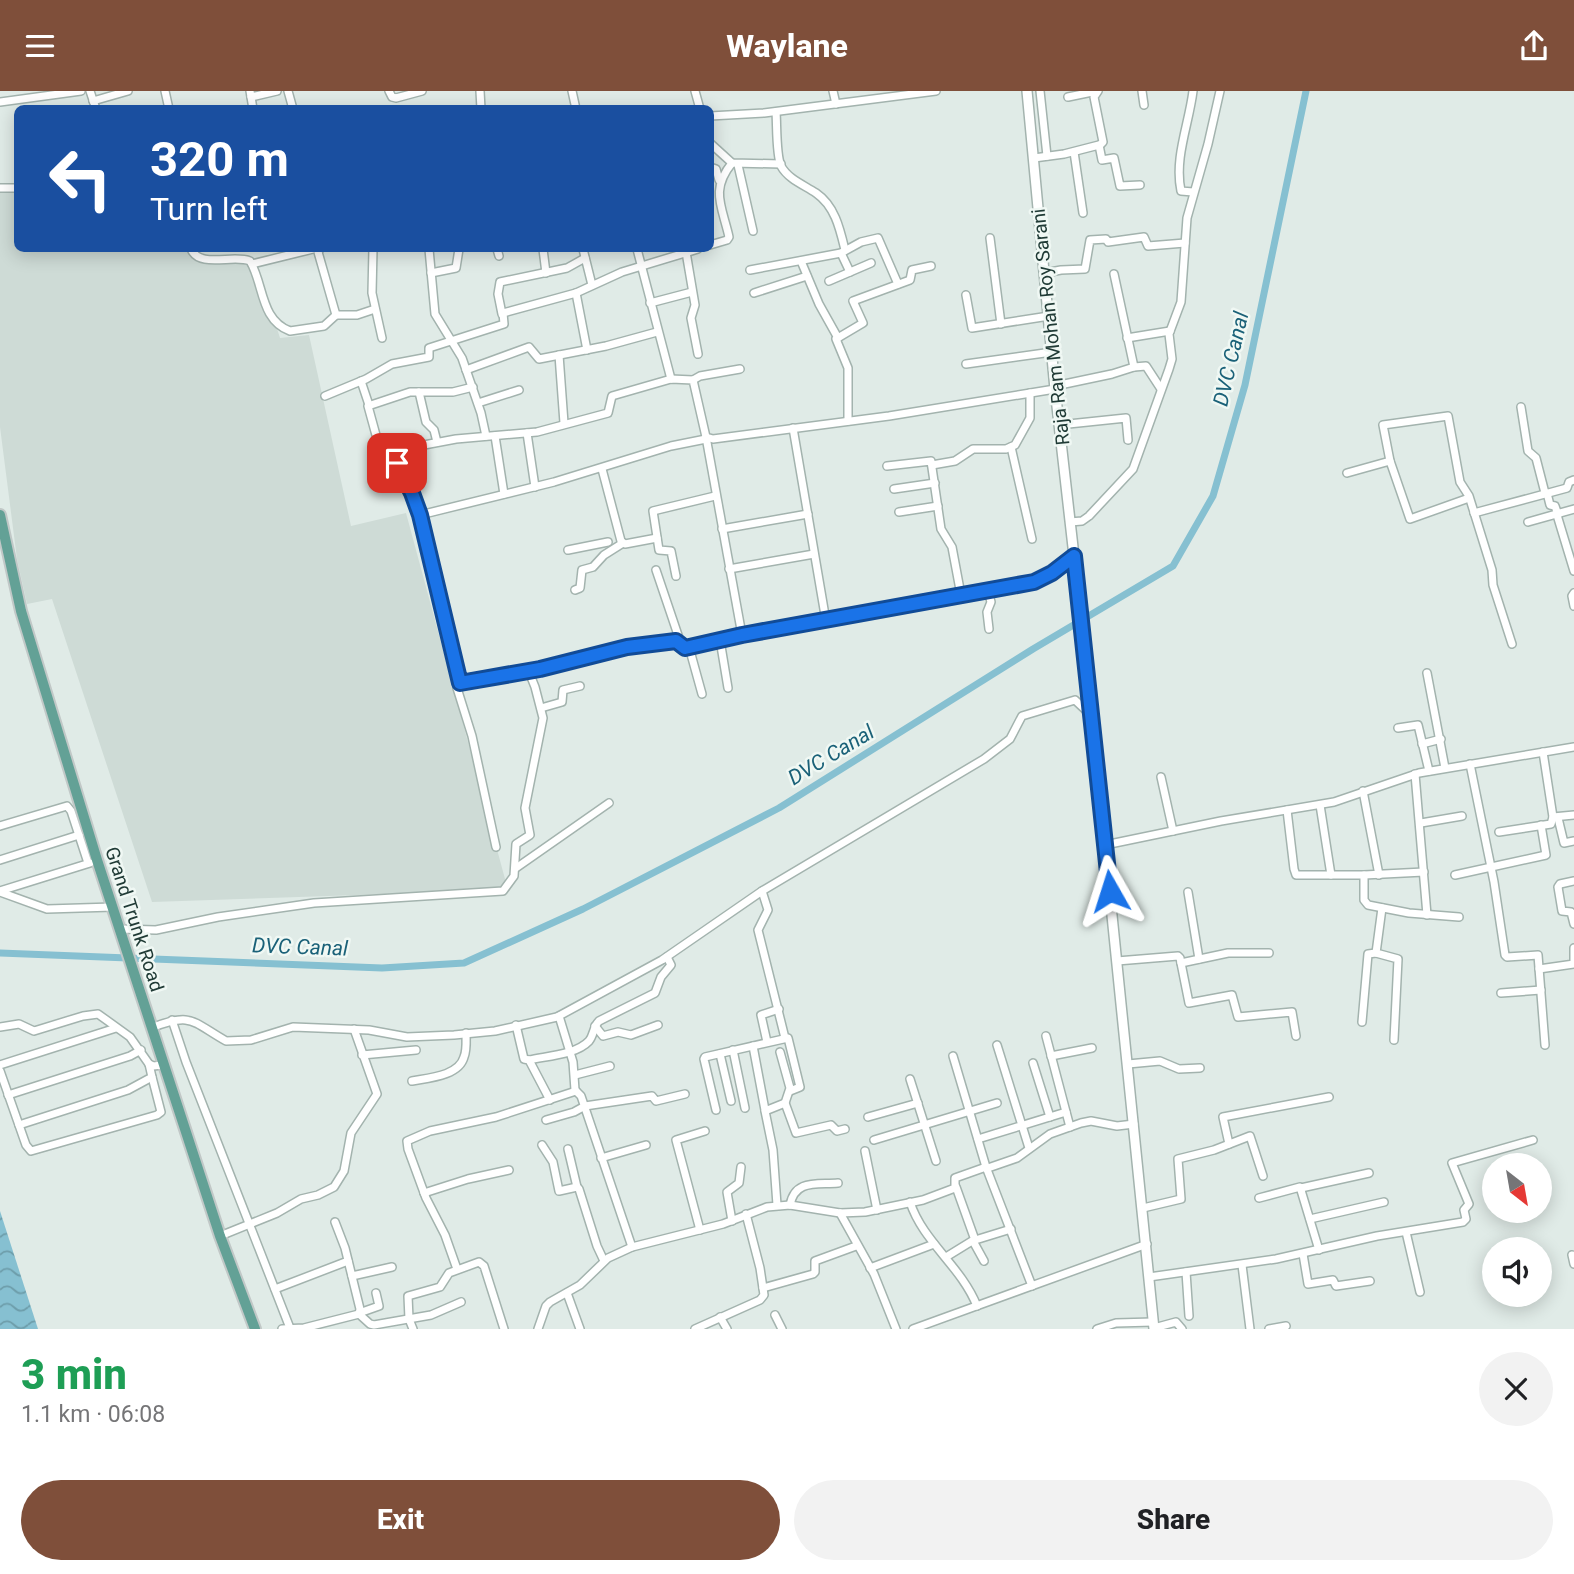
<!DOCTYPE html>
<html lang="en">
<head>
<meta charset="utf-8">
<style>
	body { margin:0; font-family:Roboto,sans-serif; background:#f2f2f2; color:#202124; height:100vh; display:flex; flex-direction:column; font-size:26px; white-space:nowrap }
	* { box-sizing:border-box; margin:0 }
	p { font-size:23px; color:#757577 }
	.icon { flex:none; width:38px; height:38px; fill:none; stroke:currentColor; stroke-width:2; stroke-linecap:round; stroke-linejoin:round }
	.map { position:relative; height:1238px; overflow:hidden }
	.drawer { display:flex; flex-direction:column; background:#fff; flex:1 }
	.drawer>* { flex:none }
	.hud { position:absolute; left:14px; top:14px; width:700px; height:147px; border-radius:10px; box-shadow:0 4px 18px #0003; background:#1a4fa0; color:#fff; overflow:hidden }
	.needle { width:46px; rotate:149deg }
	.fabs { position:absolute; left:1482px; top:1062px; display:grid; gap:14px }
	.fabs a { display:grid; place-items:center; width:70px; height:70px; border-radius:50%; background:#fff; box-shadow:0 4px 18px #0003; font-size:35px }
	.pin { position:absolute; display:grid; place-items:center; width:60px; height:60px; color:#fff; margin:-30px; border-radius:14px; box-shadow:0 4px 10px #0006 }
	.me { position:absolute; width:77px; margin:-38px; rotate:354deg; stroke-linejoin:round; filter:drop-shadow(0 0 5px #0008) }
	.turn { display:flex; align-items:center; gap:24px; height:147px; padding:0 21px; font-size:32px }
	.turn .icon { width:91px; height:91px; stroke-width:2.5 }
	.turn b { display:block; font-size:49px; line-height:60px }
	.round { display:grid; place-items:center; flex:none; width:74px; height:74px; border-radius:37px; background:#f2f2f2 }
	.head { display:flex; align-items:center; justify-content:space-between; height:119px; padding:0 21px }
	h1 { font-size:42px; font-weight:800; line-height:52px; color:#1e9e55 }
	.action { display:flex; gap:14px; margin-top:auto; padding:14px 21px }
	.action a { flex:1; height:80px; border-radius:42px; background:#7f4f3a; color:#fff; font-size:28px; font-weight:800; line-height:80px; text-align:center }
	.action a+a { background:#f2f2f2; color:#202124 }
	header { display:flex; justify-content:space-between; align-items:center; height:91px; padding:0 21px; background:#7f4f3a; color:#fff; font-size:32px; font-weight:800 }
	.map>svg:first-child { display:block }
	.built { fill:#cedbd6 }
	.water { fill:url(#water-waves) }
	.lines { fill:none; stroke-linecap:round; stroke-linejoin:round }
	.canal { stroke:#86c0d1; stroke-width:7 }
	.minor-casing { stroke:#a3b3ae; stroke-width:10 }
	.tertiary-casing { stroke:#a3b3ae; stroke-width:12 }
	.primary-casing { stroke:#c1c8c7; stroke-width:14 }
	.minor { stroke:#fff; stroke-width:7 }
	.tertiary { stroke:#fff; stroke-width:9 }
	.primary { stroke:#63a196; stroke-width:10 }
	.route-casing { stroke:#114b97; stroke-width:18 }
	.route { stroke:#1a73e8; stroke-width:12 }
	.labels { text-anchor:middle; stroke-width:5; stroke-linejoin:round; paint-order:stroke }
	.street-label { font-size:19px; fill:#203b36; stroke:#f0f8f4 }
	.water-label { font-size:21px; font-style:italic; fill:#1a6178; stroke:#f0f8f4 }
</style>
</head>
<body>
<header><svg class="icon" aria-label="menu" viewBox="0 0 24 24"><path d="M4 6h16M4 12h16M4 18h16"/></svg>Waylane<svg class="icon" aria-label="share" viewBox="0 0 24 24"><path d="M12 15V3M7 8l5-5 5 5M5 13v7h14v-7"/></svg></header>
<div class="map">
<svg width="1574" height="1238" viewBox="0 0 1574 1238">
	<defs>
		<pattern id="water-waves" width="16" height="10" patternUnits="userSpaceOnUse" patternTransform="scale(1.75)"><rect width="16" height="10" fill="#86c0d1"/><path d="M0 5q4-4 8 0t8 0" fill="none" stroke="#6d9daa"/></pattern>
	</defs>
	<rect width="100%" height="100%" fill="#e0ebe7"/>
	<polygon class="built" points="17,100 18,158 187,158 205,173 255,168 280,247 309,244 351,435 406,422 508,799 152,811 52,508 27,513 17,468 0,336 0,101"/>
	<polygon class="water" points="0,1120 38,1238 0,1238"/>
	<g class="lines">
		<polyline class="canal" points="0,862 382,877 464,872 583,818 779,717 1033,558 1173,475 1213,405 1245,294 1306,0"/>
		<defs>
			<g id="minor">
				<polyline points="90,0 96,18"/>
				<polyline points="165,0 169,18"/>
				<polyline points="250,0 253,18"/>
				<polyline points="288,0 293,18"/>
				<polyline points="389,0 392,6 396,7 422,0"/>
				<polyline points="480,0 481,18"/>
				<polyline points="572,0 576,18"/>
				<polyline points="695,0 700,18"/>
				<polyline points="833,0 836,13"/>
				<polyline points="1040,0 1047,65"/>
				<polyline points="1098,0 1094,6 1103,51 1100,54"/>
				<polyline points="1142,0 1144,14"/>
				<polyline points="251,6 277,0"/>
				<polyline points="1068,6 1097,0"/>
				<polyline points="93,10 128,0"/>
				<polyline points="0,11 81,0"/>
				<path d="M776,21C777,34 776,64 781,75C788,88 804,94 816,102C835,115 840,138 845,159"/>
				<polyline points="710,25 764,22 936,0"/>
				<polyline points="710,52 732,72 781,73"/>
				<polyline points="1074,61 1083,122"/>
				<polyline points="1034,67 1064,63 1099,54 1102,69 1114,67 1120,95 1140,94"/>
				<polyline points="738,74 753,140"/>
				<polyline points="710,76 716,78 719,89"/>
				<polyline points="0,97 18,97"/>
				<path d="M1193,101L1181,100C1174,67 1189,33 1193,0"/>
				<polyline points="990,147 1001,233"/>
				<path d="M710,154L727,149L729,146C722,115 710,99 732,72"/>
				<path d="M191,158C200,178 233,163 250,170C264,193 260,229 290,240L324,235L336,224L318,161L320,158"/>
				<polyline points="373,158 372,202 382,247"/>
				<polyline points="429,158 435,223 462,267 481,322 486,345"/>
				<polyline points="497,158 499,165"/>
				<polyline points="543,158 546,182"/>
				<polyline points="583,158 592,194"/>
				<polyline points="637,158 671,288"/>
				<polyline points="686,161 695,214 691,227 698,263"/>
				<polyline points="841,162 850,181"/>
				<polyline points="801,170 819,213 838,247"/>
				<polyline points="252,173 313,158"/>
				<polyline points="750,179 841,162 861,151 878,147 898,193"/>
				<polyline points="431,182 456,177 459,158"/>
				<polyline points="1045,182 1061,179 1085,178 1090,149 1106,148 1108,151 1144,146 1148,155 1185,152"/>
				<polyline points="829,190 871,172"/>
				<polyline points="576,202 587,259"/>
				<polyline points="754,202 807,185"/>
				<polyline points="966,204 972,237 1049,225"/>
				<polyline points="650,212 692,201"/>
				<polyline points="502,223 498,203 500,191 567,177 585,167"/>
				<polyline points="336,224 357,224 375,218"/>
				<polyline points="1127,247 1170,240"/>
				<polyline points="559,264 564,332"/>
				<polyline points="966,273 1052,261"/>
				<polyline points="1134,276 1146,275 1161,298"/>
				<polyline points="466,279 529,256 539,268 606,255 657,241"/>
				<polyline points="693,289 700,285 740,278"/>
				<polyline points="361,290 369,314"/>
				<polyline points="1055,295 1112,283 1134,276 1114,183"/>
				<polyline points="419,301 426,331 434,339 437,351"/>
				<polyline points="325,305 366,288 392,273 429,266 429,257 504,233 503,222 576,202 622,181 698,158"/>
				<polyline points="478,312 519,299"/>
				<polyline points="1521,316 1528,360 1536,367 1545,402"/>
				<polyline points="848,330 848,277 836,248 863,232 853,210 910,189 912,179 931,175"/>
				<polyline points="1059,334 1126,327 1128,349"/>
				<polyline points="793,337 826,530"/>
				<polyline points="527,342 535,396"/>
				<polyline points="495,345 504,403"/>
				<polyline points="706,346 742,544"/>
				<polyline points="706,348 671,355 554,391 420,424 460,592 540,578 627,556 643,556 676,550 685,557 742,544 1034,491 1052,482 1074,465"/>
				<polyline points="424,354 456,348 537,341 608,322 612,305 671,288 693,289 706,346 713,348 889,325 1055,298"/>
				<polyline points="1011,356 1032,448"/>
				<polyline points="1390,370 1383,334 1448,325 1460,391 1469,405 1492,479 1493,494 1512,553"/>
				<polyline points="932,374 955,370 973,358 1006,358 1015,354 1030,327 1030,302"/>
				<polyline points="887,375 931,370 941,438 952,456 961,504"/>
				<polyline points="602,378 621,450 625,453 657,447"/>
				<polyline points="1347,382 1390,370 1410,428 1469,407"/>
				<polyline points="894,398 935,392"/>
				<polyline points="1547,402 1550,414 1555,415 1558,424"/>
				<polyline points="899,421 938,415"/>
				<polyline points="1474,422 1567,397 1569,391 1574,389"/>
				<polyline points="420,424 413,402 397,372 382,366 368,315 410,301 453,301 473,296"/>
				<polyline points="1557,424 1574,480"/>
				<polyline points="1070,431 1082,430 1089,425 1133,378 1169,278 1172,268 1169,243 1181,211 1187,127 1208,53 1220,0"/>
				<polyline points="1528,431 1574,418"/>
				<polyline points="722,438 808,423"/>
				<polyline points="568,459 608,451"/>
				<polyline points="729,478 814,463"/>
				<polyline points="656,479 679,547 678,551"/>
				<polyline points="676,485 671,460 659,459 653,420 715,405"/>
				<polyline points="575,499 580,497 582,479 593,476 604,464 623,452"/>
				<polyline points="988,500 991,511 987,521 989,538"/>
				<polyline points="1574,502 1572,505 1574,515"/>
				<polyline points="720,549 728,597"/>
				<polyline points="689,556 702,603"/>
				<polyline points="1427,582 1445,677"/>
				<polyline points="460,592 457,597 472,645 496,756"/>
				<polyline points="541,617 562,611 563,599 580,595"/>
				<polyline points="1398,637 1418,634 1429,680"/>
				<polyline points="1422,653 1441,648"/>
				<polyline points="1543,661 1553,726 1574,724"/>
				<polyline points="1470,673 1494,791 1505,864 1507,866 1538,864 1545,954"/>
				<polyline points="1415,683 1427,824"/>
				<polyline points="1161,686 1173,740"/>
				<polyline points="1363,700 1379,784"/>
				<polyline points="1320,714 1331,784"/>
				<polyline points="1287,719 1294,778 1296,784 1364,784 1424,781"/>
				<polyline points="1558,727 1564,752 1574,750"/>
				<polyline points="1421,732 1462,725"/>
				<polyline points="0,735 67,715 71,720 88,772"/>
				<polyline points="1499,741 1551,733 1553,726"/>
				<polyline points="1105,754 1221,730 1334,711 1419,682 1574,656"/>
				<polyline points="0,769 79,744"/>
				<polyline points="516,777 609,712"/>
				<polyline points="1364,784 1364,809 1368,814 1409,822 1459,826"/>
				<polyline points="1455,784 1546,764 1541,734"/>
				<polyline points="1574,790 1560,793 1558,796 1562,820 1571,821 1574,833"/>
				<polyline points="0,800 90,772"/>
				<polyline points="762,800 768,819 758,839 785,947"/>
				<polyline points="0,801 47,818 113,816"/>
				<polyline points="1188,801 1199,868"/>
				<polyline points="1382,817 1376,862 1398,868 1394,949"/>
				<polyline points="120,838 156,839 218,826 314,812 503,800 514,785 516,753 530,744 525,717 543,627 535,596 529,581"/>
				<polyline points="1117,870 1178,865 1180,867 1189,912 1232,904 1238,926 1292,921 1296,945"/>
				<polyline points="1181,872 1228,862 1269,862"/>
				<polyline points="1539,878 1574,873 1574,857"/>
				<polyline points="1501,902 1541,899"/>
				<polyline points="559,925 573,971 575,999 581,1005 632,1156"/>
				<polyline points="172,929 186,971 290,1237"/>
				<polyline points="1362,931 1368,863 1376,862"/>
				<polyline points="516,934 524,968 529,969 550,1009"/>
				<polyline points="595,935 603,945 618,941 631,944 658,934"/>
				<polyline points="0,936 19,933 34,940 83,925 98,923 130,946 149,973 153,975 163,974"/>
				<path d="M151,937C192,921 191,930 226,950L251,949L293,936L369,939L407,946L454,944L495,940L557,926L662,869L762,800L984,668L1010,648L1022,625L1075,609L1091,624"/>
				<polyline points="1046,945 1070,1036"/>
				<polyline points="767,951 761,924 779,918"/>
				<polyline points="997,954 1029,1057"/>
				<polyline points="753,955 765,1019"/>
				<polyline points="733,959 745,1017"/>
				<polyline points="720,963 731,1010"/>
				<polyline points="362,964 416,959"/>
				<polyline points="953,965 986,1076"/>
				<polyline points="1051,965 1092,957"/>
				<path d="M529,969C546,965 576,964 589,950C594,944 593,936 599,930L655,902L661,886L671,874L667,866"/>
				<polyline points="1033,972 1050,1026"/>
				<polyline points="1128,973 1160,970 1179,978 1200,977"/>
				<polyline points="0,974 116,937"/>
				<polyline points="0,980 26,1054 31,1060 157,1024 161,1021 152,986"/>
				<polyline points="575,984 610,975"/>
				<polyline points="910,988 936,1070"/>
				<path d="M412,990C428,987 459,985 464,966C467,959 466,950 466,942"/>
				<polyline points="8,1004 130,965 141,959"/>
				<polyline points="785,1012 796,1042 831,1034 837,1040 845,1038"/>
				<polyline points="716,1019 704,968 705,966 788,947 800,996 790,1000"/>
				<polyline points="868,1026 918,1012"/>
				<polyline points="546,1029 574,1021 585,1015 652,1005 656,1010 685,1003"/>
				<polyline points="19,1034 128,999 152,986 149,973"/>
				<polyline points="978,1048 1066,1021"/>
				<polyline points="874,1049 997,1012"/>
				<polyline points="1229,1053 1223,1026 1329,1006"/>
				<polyline points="542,1054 553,1071 559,1100 577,1096 579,1098 597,1155 604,1170"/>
				<polyline points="568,1058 577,1096"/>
				<polyline points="865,1060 877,1119"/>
				<polyline points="601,1067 646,1054"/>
				<polyline points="988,1077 1017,1067 1050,1043 1081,1032 1091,1030 1117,1035 1134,1033"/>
				<polyline points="956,1096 975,1149"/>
				<polyline points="1301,1097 1369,1082"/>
				<polyline points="424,1102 468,1088 509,1079"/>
				<polyline points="1259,1107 1300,1096 1319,1159"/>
				<path d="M910,1111C923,1151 961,1175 977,1215"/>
				<polyline points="777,1114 773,1059 765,1020 785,1012 790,997 780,961"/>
				<path d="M790,1114C795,1088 817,1094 838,1092"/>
				<polyline points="1143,1117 1181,1108 1178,1068 1214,1059 1250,1045 1263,1085"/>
				<polyline points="840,1122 874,1183 896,1238"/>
				<polyline points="1310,1128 1384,1111"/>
				<polyline points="732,1130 727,1101 739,1092 741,1076"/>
				<polyline points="335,1131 345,1157 360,1218 359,1223"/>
				<polyline points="700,1139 676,1049 705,1040"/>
				<polyline points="1406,1141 1420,1201"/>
				<polyline points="220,1145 277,1122 301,1108 318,1104 334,1096 344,1080 351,1042 377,1003 354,938"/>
				<polyline points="973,1150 984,1170"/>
				<polyline points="1303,1163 1308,1193 1333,1189 1336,1195 1370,1190"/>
				<polyline points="1572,1164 1574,1173"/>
				<polyline points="946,1166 972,1150 1011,1138"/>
				<polyline points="1242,1174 1250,1238"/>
				<polyline points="870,1177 934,1153"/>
				<polyline points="457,1178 445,1144 426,1107 408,1058 407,1050 430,1040 496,1026 576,1000"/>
				<polyline points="1186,1181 1189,1225"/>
				<polyline points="352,1185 392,1176"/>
				<polyline points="1149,1186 1276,1168 1377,1145 1463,1131 1466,1128 1464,1119 1469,1113 1452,1072 1533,1049"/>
				<polyline points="763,1197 813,1183 815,1181 815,1170 856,1155"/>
				<polyline points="275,1198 348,1170"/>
				<polyline points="567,1202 580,1238"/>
				<polyline points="361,1224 362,1221 379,1215 376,1202"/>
				<polyline points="775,1224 782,1238"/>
				<polyline points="720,1226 727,1238"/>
				<polyline points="1154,1237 1176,1231 1182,1238"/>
				<polyline points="282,1238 304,1237 359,1223 370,1233 374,1234 431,1224 461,1211"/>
				<polyline points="413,1238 409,1228 408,1205 440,1196 449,1182 479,1171 484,1175 504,1238"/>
				<polyline points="538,1238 546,1215 550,1211 580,1194 608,1167 632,1156 723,1133 767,1116 790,1114 840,1122 865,1121 923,1109 955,1097 955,1087 986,1076 1032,1195"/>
				<polyline points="695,1238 760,1209 764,1204 760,1177 746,1123"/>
				<polyline points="913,1238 1147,1153"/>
				<polyline points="1097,1238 1116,1232 1153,1231"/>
				<polyline points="1269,1238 1286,1235"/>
			</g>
			<polyline id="tertiary" points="1027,0 1055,298 1088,588 1154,1238"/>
			<polyline id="primary" points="0,424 21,520 97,769 220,1145 255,1238"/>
		</defs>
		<use href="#minor" class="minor-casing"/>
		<use href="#tertiary" class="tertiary-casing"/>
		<use href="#primary" class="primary-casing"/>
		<use href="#minor" class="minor"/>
		<use href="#tertiary" class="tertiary"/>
		<use href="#primary" class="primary"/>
	</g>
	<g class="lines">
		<defs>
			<polyline id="route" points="397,372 412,402 420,424 460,592 540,578 627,556 676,550 685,557 742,544 1034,491 1052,482 1074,465 1110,800"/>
		</defs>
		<use href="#route" class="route-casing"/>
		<use href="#route" class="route"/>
	</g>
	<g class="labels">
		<g class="street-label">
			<text transform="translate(1050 236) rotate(-96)" y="7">Raja Ram Mohan Roy Sarani</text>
			<text transform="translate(135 828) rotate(72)" y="7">Grand Trunk Road</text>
		</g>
		<g class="water-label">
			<text transform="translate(1231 268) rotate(-77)" y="7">DVC Canal</text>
			<text transform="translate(831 664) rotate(-31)" y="7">DVC Canal</text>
			<text transform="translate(300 856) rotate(2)" y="7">DVC Canal</text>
		</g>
	</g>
</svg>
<div class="fabs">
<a><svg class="needle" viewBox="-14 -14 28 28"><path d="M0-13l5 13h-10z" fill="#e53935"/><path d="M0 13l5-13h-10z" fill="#757577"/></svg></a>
<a><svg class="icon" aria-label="sound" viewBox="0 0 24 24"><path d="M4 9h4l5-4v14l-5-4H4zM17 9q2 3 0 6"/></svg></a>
</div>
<div class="pin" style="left:397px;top:372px;background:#d93025"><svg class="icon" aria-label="arrive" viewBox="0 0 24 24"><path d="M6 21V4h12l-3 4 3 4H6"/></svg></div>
<svg class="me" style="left:1110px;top:800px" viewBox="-20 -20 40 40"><path d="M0-17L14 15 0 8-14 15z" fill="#1a73e8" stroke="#fff" stroke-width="4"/></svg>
<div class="hud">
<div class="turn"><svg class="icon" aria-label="left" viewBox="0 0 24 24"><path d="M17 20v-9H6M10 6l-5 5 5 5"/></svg><div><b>320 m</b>Turn left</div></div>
</div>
</div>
<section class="drawer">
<div class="head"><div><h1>3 min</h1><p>1.1 km · 06:08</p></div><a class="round"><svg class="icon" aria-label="close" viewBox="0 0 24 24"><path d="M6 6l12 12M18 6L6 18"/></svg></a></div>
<div class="action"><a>Exit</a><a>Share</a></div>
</section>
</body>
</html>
